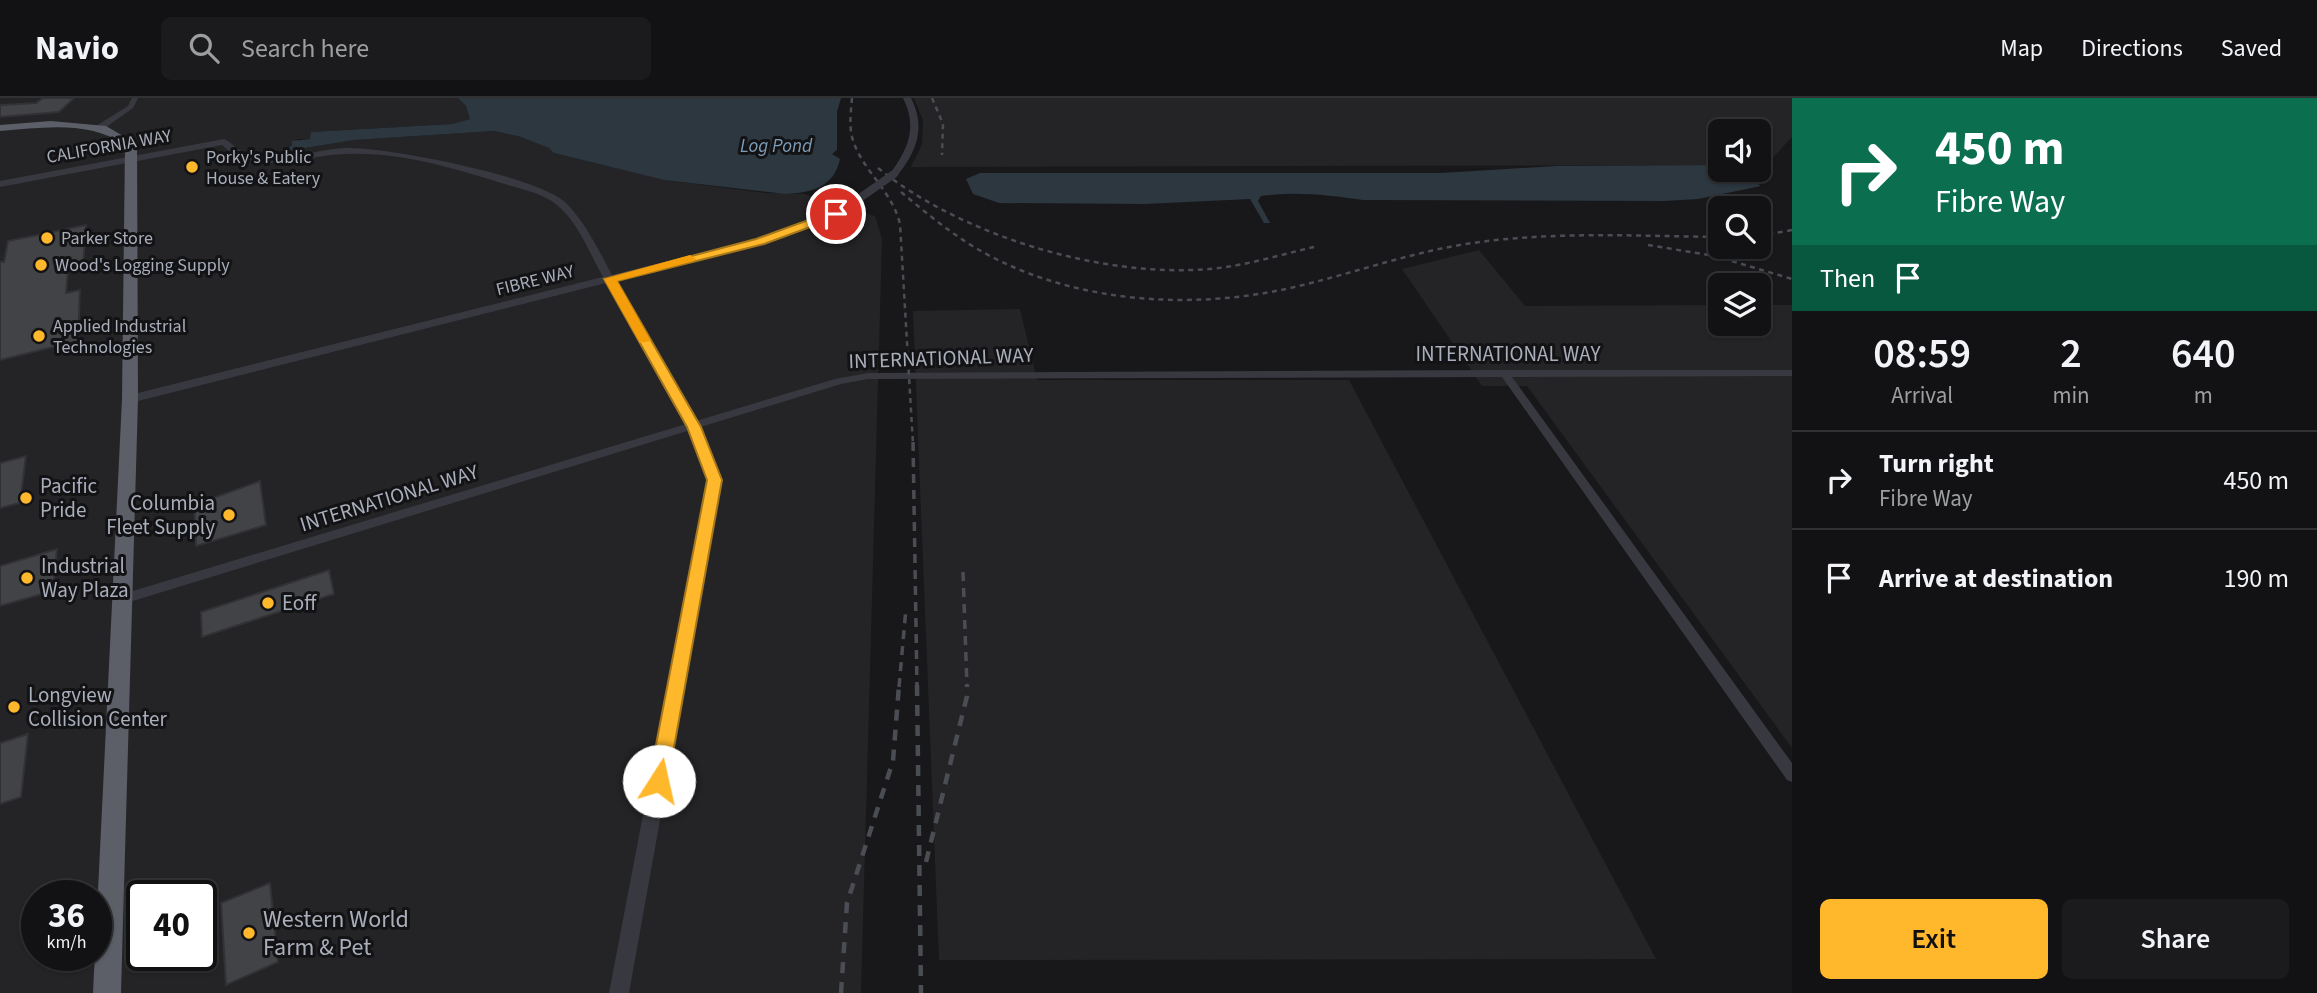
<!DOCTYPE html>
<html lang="en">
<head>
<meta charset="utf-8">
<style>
	body { margin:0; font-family:"Source Sans 3",sans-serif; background:#1b1b1d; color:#f1f3f6; height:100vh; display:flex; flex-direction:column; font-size:26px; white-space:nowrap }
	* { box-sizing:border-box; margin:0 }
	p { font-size:23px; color:#9c9ea0 }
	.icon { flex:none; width:38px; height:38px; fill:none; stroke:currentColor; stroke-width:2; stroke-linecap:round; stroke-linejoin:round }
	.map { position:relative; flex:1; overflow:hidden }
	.drawer { display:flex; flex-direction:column; background:#121214; width:525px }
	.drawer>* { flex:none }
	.top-card { background:#0b6e4f; color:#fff; overflow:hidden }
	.controls { position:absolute; left:1708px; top:21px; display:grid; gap:14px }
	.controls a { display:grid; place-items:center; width:63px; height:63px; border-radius:10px; background:#121214; box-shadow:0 2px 5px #0004,0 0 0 2px #313234; font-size:35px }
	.speed { position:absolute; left:21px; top:782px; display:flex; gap:14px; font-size:35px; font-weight:700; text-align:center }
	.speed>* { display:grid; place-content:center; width:91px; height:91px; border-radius:50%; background:#121214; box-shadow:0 2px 5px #0004,0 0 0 2px #313234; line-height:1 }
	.speed small { font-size:18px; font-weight:400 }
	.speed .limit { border:4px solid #111; border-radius:10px; background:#fff; color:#111 }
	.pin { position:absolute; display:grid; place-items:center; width:60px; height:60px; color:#fff; margin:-30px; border:4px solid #fff; border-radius:50%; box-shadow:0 2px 7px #0007 }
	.me { position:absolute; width:77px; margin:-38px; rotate:10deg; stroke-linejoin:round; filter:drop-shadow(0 0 5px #0008) }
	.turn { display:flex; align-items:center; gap:24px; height:147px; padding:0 28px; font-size:32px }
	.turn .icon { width:91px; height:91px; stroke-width:2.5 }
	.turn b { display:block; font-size:49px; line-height:60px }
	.then { display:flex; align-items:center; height:66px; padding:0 28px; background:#0003; gap:14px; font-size:26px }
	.eta { display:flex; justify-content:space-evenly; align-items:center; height:119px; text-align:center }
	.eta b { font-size:42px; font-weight:600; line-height:49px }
	.action { display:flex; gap:14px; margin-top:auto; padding:14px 28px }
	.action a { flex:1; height:80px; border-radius:10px; background:#ffb82b; color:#111; font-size:28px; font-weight:600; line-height:80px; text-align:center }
	.action a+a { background:#1b1b1d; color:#f1f3f6 }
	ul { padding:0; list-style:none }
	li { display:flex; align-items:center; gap:21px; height:98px; padding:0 28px; border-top:2px solid #313234 }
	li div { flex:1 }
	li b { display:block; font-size:26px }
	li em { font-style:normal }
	header { display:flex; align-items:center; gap:42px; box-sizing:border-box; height:98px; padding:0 35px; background:#121214; border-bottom:2px solid #313234 }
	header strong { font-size:33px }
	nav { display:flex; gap:38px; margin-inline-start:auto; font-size:24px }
	.search { width:490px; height:63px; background:#1b1b1d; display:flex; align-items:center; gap:18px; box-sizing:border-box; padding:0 24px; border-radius:10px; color:#9c9ea0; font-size:26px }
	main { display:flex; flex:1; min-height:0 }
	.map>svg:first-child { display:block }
	.built { fill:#242427; fill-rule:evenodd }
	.water { fill:#2c3740 }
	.building { fill:#424347; stroke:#313136; stroke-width:2 }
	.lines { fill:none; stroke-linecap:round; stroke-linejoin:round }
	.minor { fill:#383940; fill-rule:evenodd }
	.tertiary { fill:#383940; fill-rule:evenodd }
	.trunk { fill:#5c5e68; fill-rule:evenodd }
	.rail-far2 { stroke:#4b4d55; stroke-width:2.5; stroke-dasharray:5 4.5; stroke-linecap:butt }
	.rail-far1 { stroke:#4b4d55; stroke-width:3.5; stroke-dasharray:9 7; stroke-linecap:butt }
	.rail { stroke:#4b4d55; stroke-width:4.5; stroke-dasharray:11 9; stroke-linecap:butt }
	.minor-bridge { stroke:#383940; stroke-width:8 }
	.route { fill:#ffb82b; stroke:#a6781c; stroke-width:2 }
	.slow { fill:#f59e0b }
	.poi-dot { fill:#ffb82b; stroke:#131315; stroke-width:2.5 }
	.labels { text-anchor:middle; stroke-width:6; stroke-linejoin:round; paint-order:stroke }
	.far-street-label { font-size:18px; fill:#a9aebb; stroke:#131315 }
	.far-poi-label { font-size:18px; fill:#a9aebb; stroke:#131315; text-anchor:start }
	.far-water-label { font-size:19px; font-style:italic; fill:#7d9db9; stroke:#131315 }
	.street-label { font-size:21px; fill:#a9aebb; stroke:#131315 }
	.poi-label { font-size:21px; fill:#a9aebb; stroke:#131315; text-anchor:start }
	.near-poi-label { font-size:24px; fill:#a9aebb; stroke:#131315; text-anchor:start }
</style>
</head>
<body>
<header>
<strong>Navio</strong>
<div class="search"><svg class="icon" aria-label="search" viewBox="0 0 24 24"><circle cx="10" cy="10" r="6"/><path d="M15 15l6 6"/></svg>Search here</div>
<nav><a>Map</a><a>Directions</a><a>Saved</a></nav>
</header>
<main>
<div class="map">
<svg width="1792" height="895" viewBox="0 0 1792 895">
	<rect width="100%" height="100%" fill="#18181a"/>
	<g class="built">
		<path d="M0,0H458L466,8L470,21L452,26L311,34V41H298L282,54L354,42L494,33L521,39L550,50L554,55L664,82L766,95L805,96L875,118L882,141L861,895H0ZM37,798H96V858H37ZM142,798H201V858H142Z"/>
		<polygon points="914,0 1792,0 1792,39 1768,65 1759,65 1759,33 1720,33 1720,67 1717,67 911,69 922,47 923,22"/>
		<polygon points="1479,152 1525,208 1720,207 1720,226 1759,226 1759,207 1792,207 1792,650 1527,288 1482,288 1402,171"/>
		<polygon points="1020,211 1037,282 1349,282 1656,861 939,862 913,213"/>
	</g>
	<g class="water">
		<path d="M458,0H841L837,14V52L832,56L840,61C834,89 812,95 785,96L664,82L554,55L549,50L521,39L494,33L354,42L281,54L292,47V43L310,41L311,34L452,26L470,21L466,8Z"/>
		<path d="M1720,67V72C1737,72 1748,78 1761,88L1698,101L1664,103L1363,102C1329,97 1296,93 1261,98L1258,103L1270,125H1264L1250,101L1145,106L999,105L973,96L966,81L980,75H1441L1556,68Z"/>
	</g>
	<g class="building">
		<polygon points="43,0 74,0 59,14 0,19 0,7 36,5"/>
		<polygon points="86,127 83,169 68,172 66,195 80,192 78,243 0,262 0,164 4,164 8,143"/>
		<polygon points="26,358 20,405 0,410 0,365"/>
		<polygon points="260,383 266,427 196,448 194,407"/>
		<polygon points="57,451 53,493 0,508 0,468"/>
		<polygon points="329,472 334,496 202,539 201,514"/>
		<polygon points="28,636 21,699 0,706 0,645"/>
		<polygon points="270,785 278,864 226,887 221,805"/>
	</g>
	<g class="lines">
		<g class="minor">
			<polygon points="132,0 138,0 133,10 102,32 96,32 96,28 128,8"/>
			<polygon points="1504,272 1792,272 1792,278 1512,279 1792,665 1792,684 1787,682 1502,279 868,281 841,286 123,506 118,504 117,501 118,498 123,496 835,281 868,275"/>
		</g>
		<g class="tertiary">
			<path d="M903,0H911C926,30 917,53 897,78L894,79L890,76C908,51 918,30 903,0Z"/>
			<path d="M224,41C234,46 240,55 251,58C282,66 315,51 346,50C387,49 538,78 566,105C586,125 599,153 612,177L760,140L765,143L616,182L700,329L721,382L629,895H609L707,382L688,329L606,185L130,305L126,304L124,301L126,298L603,179C590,156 578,124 557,107C544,96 525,92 508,87C457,71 400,53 345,56C304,57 256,80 222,47L0,89V83Z"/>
		</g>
		<path class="trunk" d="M51,23L106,28L137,46L138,301L121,895H93L122,301L125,47C88,22 43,30 0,33V27Z"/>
		<g class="rail-far2">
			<path d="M852,0C851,13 849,26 852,39C861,72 892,92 900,126L913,346"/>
			<polyline points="932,0 943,26 942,57"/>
			<path d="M878,70C962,138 1102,180 1209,171C1245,168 1279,157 1314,149"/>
			<path d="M901,94C931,119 961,144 996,161C1082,204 1188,211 1281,192C1343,179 1403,156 1466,146C1550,133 1636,138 1720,139"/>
			<polyline points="1759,138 1792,132"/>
			<polyline points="1648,147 1715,158 1792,181"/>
		</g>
		<g class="rail-far1">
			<polyline points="913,344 917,589"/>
			<polyline points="963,474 967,589"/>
			<polyline points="899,589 906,510"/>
		</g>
		<g class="rail">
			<polyline points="917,587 921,895"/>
			<polyline points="926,764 967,598 967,587"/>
			<polyline points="841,895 847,805 893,663 899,587"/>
		</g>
		<polyline class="minor-bridge" points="760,143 837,116 894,76"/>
	</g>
	<polygon class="route" points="836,112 840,113 840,118 764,146 617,183 701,329 722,382 668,683 665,689 659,692 652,689 649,683 707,382 687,329 604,181 756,141"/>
	<polygon class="slow" points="690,157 696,161 694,163 617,183 651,243 640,245 604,181"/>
	<g class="poi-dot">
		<circle cx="192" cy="69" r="7"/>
		<circle cx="47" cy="140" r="7"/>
		<circle cx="41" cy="167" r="7"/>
		<circle cx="39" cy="238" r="7"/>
		<circle cx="26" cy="400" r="7"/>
		<circle cx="229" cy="417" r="7"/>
		<circle cx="27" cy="480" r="7"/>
		<circle cx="268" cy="505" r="7"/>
		<circle cx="14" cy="609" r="7"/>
		<circle cx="249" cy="835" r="7"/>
	</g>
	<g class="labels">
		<g class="far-street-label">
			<text transform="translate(109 48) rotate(-10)" y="6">CALIFORNIA WAY</text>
			<text transform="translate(535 182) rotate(-14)" y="6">FIBRE WAY</text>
		</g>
		<g class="far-poi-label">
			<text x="206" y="65">Porky's Public<tspan x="206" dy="21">House &amp; Eatery</tspan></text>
			<text x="61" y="146">Parker Store</text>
			<text x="55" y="173">Wood's Logging Supply</text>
			<text x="53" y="234">Applied Industrial<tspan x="53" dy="21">Technologies</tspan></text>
		</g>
		<g class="far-water-label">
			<text x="776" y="54">Log Pond</text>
		</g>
		<g class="street-label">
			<text x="1508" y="263">INTERNATIONAL WAY</text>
			<text transform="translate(941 260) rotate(-2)" y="7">INTERNATIONAL WAY</text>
			<text transform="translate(389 400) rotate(-17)" y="7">INTERNATIONAL WAY</text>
		</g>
		<g class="poi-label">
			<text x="40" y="395">Pacific<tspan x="40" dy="24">Pride</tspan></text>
			<text x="215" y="412" text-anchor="end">Columbia<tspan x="215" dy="24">Fleet Supply</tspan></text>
			<text x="41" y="475">Industrial<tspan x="41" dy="24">Way Plaza</tspan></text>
			<text x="282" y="512">Eoff</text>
			<text x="28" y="604">Longview<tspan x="28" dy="24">Collision Center</tspan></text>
		</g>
		<g class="near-poi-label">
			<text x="263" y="829">Western World<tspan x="263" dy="28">Farm &amp; Pet</tspan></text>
		</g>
	</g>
</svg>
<div class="controls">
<a><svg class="icon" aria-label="sound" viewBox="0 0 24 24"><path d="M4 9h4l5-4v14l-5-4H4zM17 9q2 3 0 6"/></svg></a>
<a><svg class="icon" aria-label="search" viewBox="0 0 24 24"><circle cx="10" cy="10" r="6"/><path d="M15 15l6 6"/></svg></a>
<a><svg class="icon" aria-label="layers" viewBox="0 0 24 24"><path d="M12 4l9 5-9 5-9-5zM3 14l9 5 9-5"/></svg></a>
</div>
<div class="speed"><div>36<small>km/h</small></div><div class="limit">40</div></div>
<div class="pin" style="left:836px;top:116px;background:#d93025"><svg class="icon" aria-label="arrive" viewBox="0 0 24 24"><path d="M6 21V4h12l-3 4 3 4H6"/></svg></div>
<svg class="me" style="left:659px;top:683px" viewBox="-20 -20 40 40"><circle r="19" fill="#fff"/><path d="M0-13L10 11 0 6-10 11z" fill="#ffb82b"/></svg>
</div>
<section class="drawer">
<div class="top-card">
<div class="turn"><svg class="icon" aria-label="right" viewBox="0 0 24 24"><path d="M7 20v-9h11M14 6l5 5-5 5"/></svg><div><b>450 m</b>Fibre Way</div></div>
<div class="then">Then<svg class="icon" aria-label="arrive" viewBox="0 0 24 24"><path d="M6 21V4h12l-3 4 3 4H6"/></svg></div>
</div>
<div class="eta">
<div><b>08:59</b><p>Arrival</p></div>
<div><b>2</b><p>min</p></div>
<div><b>640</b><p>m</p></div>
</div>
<ul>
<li><svg class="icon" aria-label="right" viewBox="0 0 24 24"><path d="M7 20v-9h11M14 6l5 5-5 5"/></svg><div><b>Turn right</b><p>Fibre Way</p></div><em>450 m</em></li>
<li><svg class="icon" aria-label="arrive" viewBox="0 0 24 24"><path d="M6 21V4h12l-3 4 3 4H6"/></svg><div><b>Arrive at destination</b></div><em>190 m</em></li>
</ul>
<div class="action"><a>Exit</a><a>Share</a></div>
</section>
</main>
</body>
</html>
